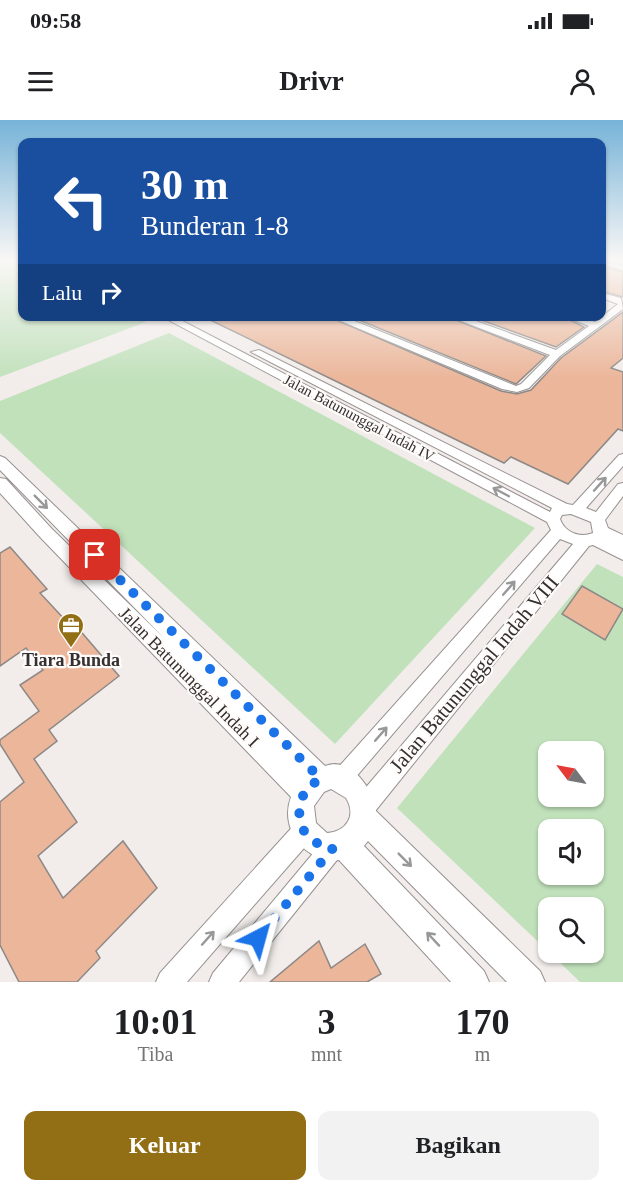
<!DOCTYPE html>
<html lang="id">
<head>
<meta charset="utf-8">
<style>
	body { margin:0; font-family:"Times New Roman",serif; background:#f2f2f2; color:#202124; height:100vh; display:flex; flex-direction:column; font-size:22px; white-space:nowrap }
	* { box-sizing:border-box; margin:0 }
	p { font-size:20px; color:#757577 }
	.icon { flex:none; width:33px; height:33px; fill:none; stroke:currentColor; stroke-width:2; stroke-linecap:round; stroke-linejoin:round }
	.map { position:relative; height:862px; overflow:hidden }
	.details { display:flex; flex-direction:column; background:#fff; flex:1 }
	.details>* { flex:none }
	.hud { position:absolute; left:18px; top:18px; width:588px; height:183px; border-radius:12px; box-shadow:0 2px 4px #0004; background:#1a4fa0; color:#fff; overflow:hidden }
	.needle { width:39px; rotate:302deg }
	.fabs { position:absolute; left:538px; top:621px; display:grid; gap:12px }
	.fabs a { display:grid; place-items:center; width:66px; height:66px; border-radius:12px; background:#fff; box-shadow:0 2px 4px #0004; font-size:30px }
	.pin { position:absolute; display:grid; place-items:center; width:51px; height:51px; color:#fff; margin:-26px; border-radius:12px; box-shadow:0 3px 9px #0006 }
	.me { position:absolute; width:66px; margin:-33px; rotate:39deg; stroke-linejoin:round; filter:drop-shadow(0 0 4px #0008) }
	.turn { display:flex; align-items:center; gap:21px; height:126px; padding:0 24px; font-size:27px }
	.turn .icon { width:78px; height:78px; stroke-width:2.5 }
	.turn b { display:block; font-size:42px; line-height:51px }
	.then { display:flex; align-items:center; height:57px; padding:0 24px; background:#0003; gap:12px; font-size:22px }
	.eta { display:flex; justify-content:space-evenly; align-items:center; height:102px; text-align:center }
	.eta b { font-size:36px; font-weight:700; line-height:42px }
	.cta { display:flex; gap:12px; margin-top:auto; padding:12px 24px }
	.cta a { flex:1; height:69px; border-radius:12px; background:#926e15; color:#fff; font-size:24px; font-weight:700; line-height:69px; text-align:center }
	.cta a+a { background:#f2f2f2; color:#202124 }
	.status { display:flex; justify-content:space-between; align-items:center; height:42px; padding:0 30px; background:#fff; direction:ltr }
	.status svg { height:16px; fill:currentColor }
	header { display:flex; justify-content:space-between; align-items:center; height:78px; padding:0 24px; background:#fff; font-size:27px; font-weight:700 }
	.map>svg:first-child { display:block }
	.green { fill:#c1e1bb; fill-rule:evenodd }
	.building { fill:#ebb69a; stroke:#8d8987; stroke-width:1.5 }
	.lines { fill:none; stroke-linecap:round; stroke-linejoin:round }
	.minor-casing { stroke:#969190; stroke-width:2 }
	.tertiary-casing { stroke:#969190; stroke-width:2 }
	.minor { fill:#fff; fill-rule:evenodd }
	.tertiary { fill:#fff; fill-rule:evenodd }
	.oneway { stroke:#989898 }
	.route { stroke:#1a73e8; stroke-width:10; stroke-dasharray:0 18 }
	.labels { text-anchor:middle; stroke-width:4.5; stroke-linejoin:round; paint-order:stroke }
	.far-street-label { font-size:15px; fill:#323030; stroke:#fefbf9 }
	.poi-label { font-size:18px; font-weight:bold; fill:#323030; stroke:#fefbf9 }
	.street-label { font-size:18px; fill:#323030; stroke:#fefbf9 }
	.near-street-label { font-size:21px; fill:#323030; stroke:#fefbf9 }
</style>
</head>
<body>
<div class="status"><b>09:58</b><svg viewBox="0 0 49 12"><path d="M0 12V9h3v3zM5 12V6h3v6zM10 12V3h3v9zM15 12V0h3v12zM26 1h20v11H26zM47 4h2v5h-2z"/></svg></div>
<header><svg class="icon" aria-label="menu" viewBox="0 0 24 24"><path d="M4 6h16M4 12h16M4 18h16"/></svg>Drivr<svg class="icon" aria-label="person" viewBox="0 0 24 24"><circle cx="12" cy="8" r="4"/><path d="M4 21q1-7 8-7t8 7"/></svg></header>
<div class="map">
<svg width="623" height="862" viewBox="0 0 623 862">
	<rect width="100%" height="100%" fill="#f2edeb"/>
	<g class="green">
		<polygon points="0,139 22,139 22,196 135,196 146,202 0,257"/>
		<polygon points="169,213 535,408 335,624 0,313 0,281"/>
		<path d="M597,444L623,457V862H580L549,832H594V788H549V832L397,688ZM549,632H594V676H549ZM549,710H594V754H549Z"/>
	</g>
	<g class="building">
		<polygon points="602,146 623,152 623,177 602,171"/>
		<polygon points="623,192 623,238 611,248 623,252 623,311 618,309 568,364 511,337 504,343 202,196 327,196 501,271 517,274 531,270 561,238"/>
		<polygon points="349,196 446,196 546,236 516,264"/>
		<polygon points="470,196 562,196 584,207 556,227"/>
		<polygon points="10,427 47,469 40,473 67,502 71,500 119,556 49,610 57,621 34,639 77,702 38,736 63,778 123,721 157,768 96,831 100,838 77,862 19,862 0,825 0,682 24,662 0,624 0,620 39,591 20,565 43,550 26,528 0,546 0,433"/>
		<polygon points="582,466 623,489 605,520 562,494"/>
		<polygon points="319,821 331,848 365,824 381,854 367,862 270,862"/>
	</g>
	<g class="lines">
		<defs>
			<g id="minor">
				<polygon points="602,140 623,146 623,150 602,144"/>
				<polygon points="602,173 621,178 623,189 560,236 529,268 517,272 502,269 329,196 342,196 516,266 521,264 550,235 448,196 462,196 556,230 589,206 564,196 578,196 595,202 618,184 602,178"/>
				<path d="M161,196H173L550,392L552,388L251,232L259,230L567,384L573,385L619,335L623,334V346L586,388L596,392L618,364L623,363V376L605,400L608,408L623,415V440L593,425L589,426L372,695L364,698L356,695L353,687L356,679L573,424L560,419L349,665L342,669L335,665L331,658L335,651L551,410L547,402ZM571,394L591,402L593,413C580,418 565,413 560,399L562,395Z"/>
				<polygon points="304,700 312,703 315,711 312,719 187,862 156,862 160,853 296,703"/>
				<polygon points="333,716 341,719 344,727 341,735 239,862 209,862 213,853 325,719"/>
			</g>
			<path id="tertiary" d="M0,336L5,338L325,646C351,636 373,669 376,691L540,851L545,862H507L368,721L364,726L484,851L489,862H451L339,740C305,743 279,709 291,677L40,417L0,373V358L6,359L52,409L165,519L0,350ZM331,669L346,678C357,696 346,712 327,713L316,703L314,686L324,672Z"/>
		</defs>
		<use href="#minor" class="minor-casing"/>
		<use href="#tertiary" class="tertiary-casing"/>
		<use href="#minor" class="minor"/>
		<use href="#tertiary" class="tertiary"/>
	</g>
	<defs><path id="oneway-shaft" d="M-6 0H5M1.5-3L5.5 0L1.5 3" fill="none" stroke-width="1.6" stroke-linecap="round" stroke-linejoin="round" transform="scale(1.5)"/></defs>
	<g class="oneway">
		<use href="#oneway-shaft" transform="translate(600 364) rotate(-48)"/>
		<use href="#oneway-shaft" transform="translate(501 372) rotate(-152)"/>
		<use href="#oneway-shaft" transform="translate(41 382) rotate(45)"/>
		<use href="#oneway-shaft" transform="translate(509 468) rotate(-49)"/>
		<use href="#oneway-shaft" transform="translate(381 614) rotate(-49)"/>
		<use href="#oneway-shaft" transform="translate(405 740) rotate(45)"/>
		<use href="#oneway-shaft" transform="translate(208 818) rotate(-48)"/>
		<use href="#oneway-shaft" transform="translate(433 819) rotate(-133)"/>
	</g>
	<linearGradient id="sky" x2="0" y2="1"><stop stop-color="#76b3d8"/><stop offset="0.54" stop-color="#f9f7f6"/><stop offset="1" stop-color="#f9f7f6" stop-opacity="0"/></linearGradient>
	<rect width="623" height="259" fill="url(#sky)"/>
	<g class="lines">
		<polyline class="route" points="95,435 320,658 304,672 299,692 304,711 317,723 333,728 258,818"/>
	</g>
	<defs>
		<symbol id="office-pin" viewBox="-11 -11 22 30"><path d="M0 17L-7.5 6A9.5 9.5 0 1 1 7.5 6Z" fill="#926e15" stroke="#fefbf9"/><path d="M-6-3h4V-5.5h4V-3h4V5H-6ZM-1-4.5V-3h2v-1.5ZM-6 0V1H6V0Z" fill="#fff"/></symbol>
	</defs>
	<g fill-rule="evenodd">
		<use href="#office-pin" x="56" y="491" width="30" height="40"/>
	</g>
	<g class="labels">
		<g class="far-street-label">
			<text transform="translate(359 298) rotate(28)" y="5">Jalan Batununggal Indah IV</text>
		</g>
		<g class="poi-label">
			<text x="71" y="546">Tiara Bunda</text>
		</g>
		<g class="street-label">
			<text transform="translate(189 557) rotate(45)" y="6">Jalan Batununggal Indah I</text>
		</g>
		<g class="near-street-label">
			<text transform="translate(474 554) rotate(-50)" y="7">Jalan Batununggal Indah VIII</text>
		</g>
	</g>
</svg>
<div class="fabs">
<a><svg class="needle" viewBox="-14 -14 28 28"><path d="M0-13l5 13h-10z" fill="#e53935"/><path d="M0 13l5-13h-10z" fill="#757577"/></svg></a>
<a><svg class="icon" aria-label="sound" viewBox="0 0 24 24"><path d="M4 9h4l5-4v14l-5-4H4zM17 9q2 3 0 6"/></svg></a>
<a><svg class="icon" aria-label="search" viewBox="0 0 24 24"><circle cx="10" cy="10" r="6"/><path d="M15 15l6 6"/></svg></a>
</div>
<div class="pin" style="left:95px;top:435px;background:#d93025"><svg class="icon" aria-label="arrive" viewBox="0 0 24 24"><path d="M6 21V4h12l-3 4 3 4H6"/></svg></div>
<svg class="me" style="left:258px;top:818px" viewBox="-20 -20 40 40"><path d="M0-17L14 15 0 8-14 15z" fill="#1a73e8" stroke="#fff" stroke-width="4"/></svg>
<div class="hud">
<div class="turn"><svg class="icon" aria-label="left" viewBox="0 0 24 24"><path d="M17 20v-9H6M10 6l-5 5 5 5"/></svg><div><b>30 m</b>Bunderan 1-8</div></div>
<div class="then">Lalu<svg class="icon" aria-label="right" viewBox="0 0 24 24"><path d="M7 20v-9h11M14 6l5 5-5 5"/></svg></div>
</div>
</div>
<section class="details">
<div class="eta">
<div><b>10:01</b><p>Tiba</p></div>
<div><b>3</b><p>mnt</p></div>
<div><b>170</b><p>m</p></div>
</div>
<div class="cta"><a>Keluar</a><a>Bagikan</a></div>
</section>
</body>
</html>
